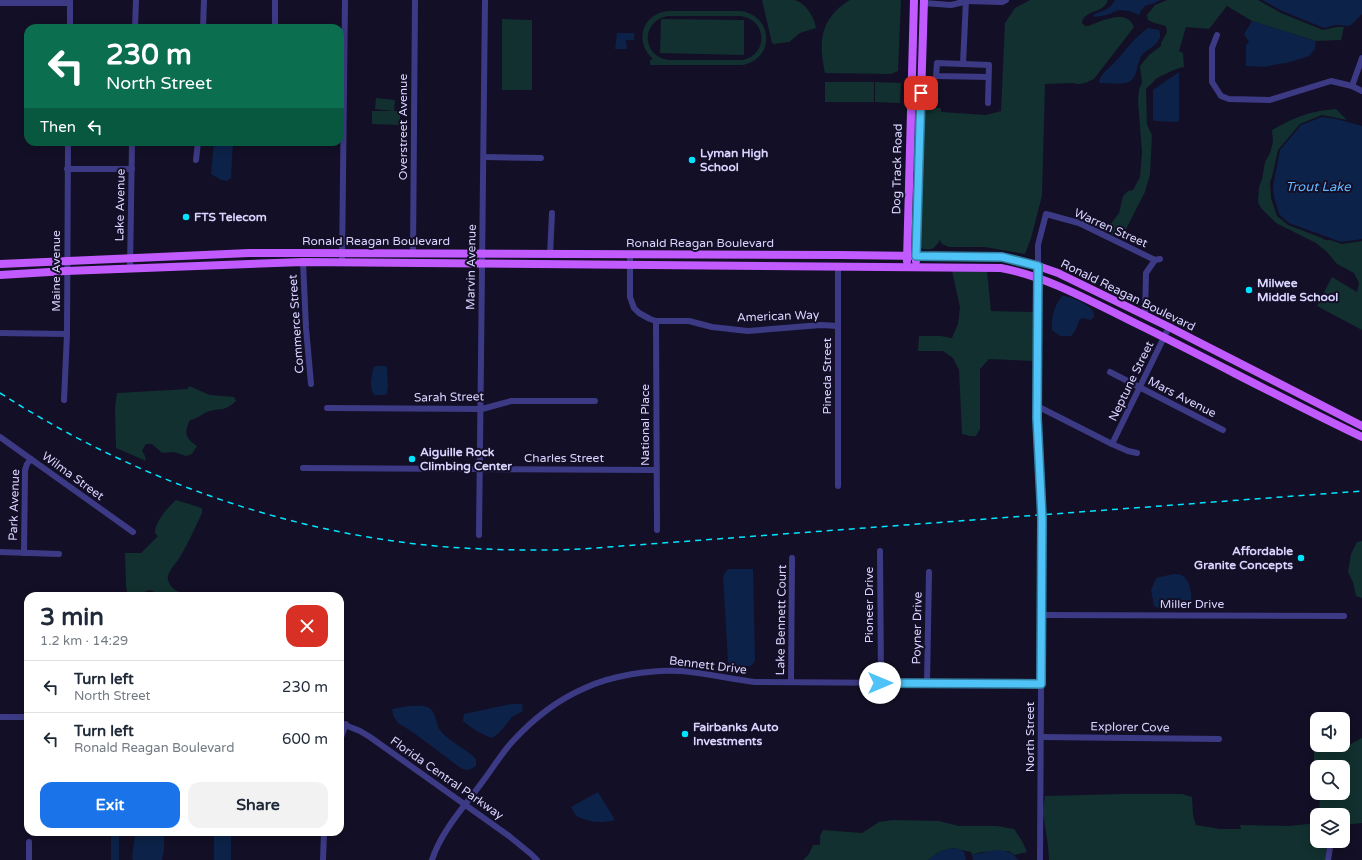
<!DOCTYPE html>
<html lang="en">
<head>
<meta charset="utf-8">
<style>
	body { margin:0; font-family:"Varela Round",sans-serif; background:#f2f2f3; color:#1f2937; height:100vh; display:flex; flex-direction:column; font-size:15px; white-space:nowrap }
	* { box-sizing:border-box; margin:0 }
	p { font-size:13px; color:#747a83 }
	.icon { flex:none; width:22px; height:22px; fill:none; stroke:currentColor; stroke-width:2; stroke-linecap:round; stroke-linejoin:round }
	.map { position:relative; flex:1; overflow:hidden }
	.side { position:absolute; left:24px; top:592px; width:320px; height:244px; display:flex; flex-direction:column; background:#fff; border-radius:12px; box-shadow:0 2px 10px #0003 }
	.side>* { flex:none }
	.banner { position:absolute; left:24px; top:24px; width:320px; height:122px; border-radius:12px; box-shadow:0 2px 10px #0003; background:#0b6e4f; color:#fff; overflow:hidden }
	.tools { position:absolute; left:1310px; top:712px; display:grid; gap:8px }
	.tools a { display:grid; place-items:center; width:40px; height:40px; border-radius:8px; background:#fff; box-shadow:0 2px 10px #0003; font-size:20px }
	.pin { position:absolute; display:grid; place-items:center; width:34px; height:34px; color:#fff; margin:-17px; border-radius:8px; box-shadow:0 2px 6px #0006 }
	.me { position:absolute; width:44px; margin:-22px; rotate:90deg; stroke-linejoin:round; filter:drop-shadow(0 0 3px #0008) }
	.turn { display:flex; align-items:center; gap:14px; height:84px; padding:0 16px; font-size:18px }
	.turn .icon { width:52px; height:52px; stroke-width:2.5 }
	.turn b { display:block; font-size:28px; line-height:34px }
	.then { display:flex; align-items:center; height:38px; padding:0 16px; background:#0003; gap:8px; font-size:15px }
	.round { display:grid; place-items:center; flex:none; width:42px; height:42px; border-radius:12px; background:#f2f2f3 }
	.head { display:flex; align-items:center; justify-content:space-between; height:68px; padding:0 16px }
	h1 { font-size:24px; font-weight:800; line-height:30px }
	.primary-button { display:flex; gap:8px; margin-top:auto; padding:8px 16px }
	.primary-button a { flex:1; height:46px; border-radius:12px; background:#1a73e8; color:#fff; font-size:16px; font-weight:800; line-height:46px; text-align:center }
	.primary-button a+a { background:#f2f2f3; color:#1f2937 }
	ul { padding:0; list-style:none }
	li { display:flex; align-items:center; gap:12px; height:52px; padding:0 16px; border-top:1px solid #e0e1e3 }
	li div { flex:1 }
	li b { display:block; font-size:15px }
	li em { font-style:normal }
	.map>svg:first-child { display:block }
	.green { fill:#12302f; fill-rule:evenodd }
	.water { fill:#0c2248 }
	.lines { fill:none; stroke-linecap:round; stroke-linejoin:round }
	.minor { stroke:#3d3a85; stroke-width:6 }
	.major { stroke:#c25bff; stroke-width:8 }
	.rail { stroke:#00e5ff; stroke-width:1.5; stroke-dasharray:6 5; stroke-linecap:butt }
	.route-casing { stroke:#337fa1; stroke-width:10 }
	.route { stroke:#4fc3f7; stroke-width:7 }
	.poi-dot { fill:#00e5ff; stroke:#130f26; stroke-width:1.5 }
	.labels { text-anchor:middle; stroke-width:4; stroke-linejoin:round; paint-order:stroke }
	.street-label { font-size:12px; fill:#d9d4ff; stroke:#130f26 }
	.poi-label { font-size:12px; font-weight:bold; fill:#d9d4ff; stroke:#130f26; text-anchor:start }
	.water-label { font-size:13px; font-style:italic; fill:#62b6ff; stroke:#130f26 }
</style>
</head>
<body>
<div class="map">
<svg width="1362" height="860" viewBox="0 0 1362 860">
	<rect width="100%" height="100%" fill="#130f26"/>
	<g class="green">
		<path d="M762,0C772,0 784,0 794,0C805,2 815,18 816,28L800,33L789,42L774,44L772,43Z"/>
		<path d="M850,0H901L898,71L891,74L825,73C818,42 820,18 850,0Z"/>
		<path d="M1030,0H1108C1104,14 1084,9 1082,23L1085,26H1088C1102,21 1127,8 1134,27L1094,79C1087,82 1080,86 1073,83L1045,84L1042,196L1031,238L1025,254L985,247H949L942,244L940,240C935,248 931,252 921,248L919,243L923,107L941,108V112L986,115L1001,111L1005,23L1015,8Z"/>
		<path d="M1167,0H1258L1281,13L1323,30L1336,27H1344L1341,40L1316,41L1252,21L1227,6L1209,29L1186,27L1179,51L1183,53L1184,67C1179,67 1160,76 1156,79C1153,82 1149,86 1146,89L1147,125L1152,135L1150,174L1145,192L1124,233L1118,235H1113L1110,232L1109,226L1119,213L1123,196L1128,191L1133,190L1140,177L1142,152L1138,102L1139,89L1142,83L1140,66L1149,55L1161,46V43L1167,32L1166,26L1154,23L1148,20L1147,15L1155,5Z"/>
		<path d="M670,11H740C773,15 776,58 743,65H650V60L653,59C633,41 643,12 670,11ZM667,16H740C767,19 769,54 743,60H669C642,57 640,22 667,16Z"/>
		<polygon points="502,19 532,20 532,90 502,90"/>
		<polygon points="661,19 744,20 744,55 660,53"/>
		<rect x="825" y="82" width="49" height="20"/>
		<polygon points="875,82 901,83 900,103 875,102"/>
		<polygon points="376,98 395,100 394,111 375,109"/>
		<path d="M1336,109L1347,120L1322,115L1300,124L1278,150L1272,177L1270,182L1271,198L1277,216L1288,225L1322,238L1325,240H1330L1342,244L1362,241V330L1317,306L1332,277L1357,292L1359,283L1354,273L1337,264L1327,252L1316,243L1276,223L1261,208L1258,202L1259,187L1262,179L1265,162L1270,153L1273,142L1272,130C1295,117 1310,111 1336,109Z"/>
		<polygon points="372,111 400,111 400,125 372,124"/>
		<polygon points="952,271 987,271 991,311 1033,312 1034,361 989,359 980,369 980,429 976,436 970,436 962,434 959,370 953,358 943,351 918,351 919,336 940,336 952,338 958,324 960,307"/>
		<path d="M189,386L210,395L234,397L236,401C223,413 221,407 207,412C201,414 198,419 190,420C183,434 186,438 197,446L192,454L186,456L174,452L162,453L152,444H146L142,451L145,456L146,461L116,448L115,408L117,393L188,389Z"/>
		<path d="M176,500L202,508V513C195,527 189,542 181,555C177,563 170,568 168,576C167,580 169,584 172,587C180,596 191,592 201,596H156L154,592L150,590L141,593L127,592L126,586L125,553H141L158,536L155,533C154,523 169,506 176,500Z"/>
		<polygon points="1362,541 1362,598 1356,596 1353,582 1348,572 1351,554 1357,542"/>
		<polygon points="1362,738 1362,823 1343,825 1343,815 1319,815 1320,793 1343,793 1343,767 1317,767 1317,784 1314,785 1314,750 1345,747"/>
		<polygon points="1122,794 1182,794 1192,797 1193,815 1196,825 1220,829 1241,829 1240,825 1289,826 1317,823 1317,841 1328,841 1325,860 1049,860 1048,846 1043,812 1045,796"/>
		<polygon points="892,820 939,821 959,826 997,826 1014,829 1022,841 1027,852 1014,855 1009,851 981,852 972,855 971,852 952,848 939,852 928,860 803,860 809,854 813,845 820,845 820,836 823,830 862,833 879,822"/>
	</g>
	<g class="water">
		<path d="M1115,0H1160C1149,8 1146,0 1139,15L1129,11L1119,10L1107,15L1095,17L1093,15C1103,10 1109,11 1115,0Z"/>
		<polygon points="1262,0 1362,0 1362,14 1350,26 1335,25 1324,28 1282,11"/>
		<polygon points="1252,21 1316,41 1315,49 1309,56 1290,62 1264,67 1246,66 1246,45 1249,42 1244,34"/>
		<path d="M1148,28L1159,30C1164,43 1150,47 1143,54C1136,62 1139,76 1129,82C1121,85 1108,83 1100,83L1099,81C1102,73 1109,68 1115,62C1126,50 1135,37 1148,28Z"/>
		<polygon points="617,33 634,33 634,40 626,40 627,49 615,49"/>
		<polygon points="1179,72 1179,120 1177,122 1155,121 1153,119 1153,90"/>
		<polygon points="1322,117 1336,119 1362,126 1362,239 1341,242 1289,223 1279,214 1274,197 1273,186 1280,150 1301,125"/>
		<polygon points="214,142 233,142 231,178 227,181 221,180 211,174"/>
		<path d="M1062,296C1070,296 1088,304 1092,310C1094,313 1094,314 1094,317L1090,320L1083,318L1080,319L1075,331L1071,336H1060L1052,330C1051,317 1054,306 1062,296Z"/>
		<path d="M376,366H385L387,368L388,386L387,394L384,395H374C369,387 371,375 374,367Z"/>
		<polygon points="728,569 753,569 755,661 751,666 732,666 728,662 723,576"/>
		<path d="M1173,574C1176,574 1180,574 1183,576C1191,581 1193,599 1190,608C1178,608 1165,611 1154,606L1151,590L1156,578Z"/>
		<path d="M511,704H522L523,711L512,717L499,733L492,738C481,734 472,729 463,721L464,714Z"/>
		<path d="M409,706C414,706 423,705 427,707C437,711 435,723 440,730C450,743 466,748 476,759V766L469,770L462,769L414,733L398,723L393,715L392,709Z"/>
		<path d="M598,792L615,820C601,824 589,822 576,816L571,807Z"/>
		<rect x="111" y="832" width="8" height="28"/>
		<polygon points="135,832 164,832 164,850 162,860 133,860 132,858"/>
		<rect x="214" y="832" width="17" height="28"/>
		<polygon points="952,848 959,849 964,852 966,860 928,860 939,852"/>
		<path d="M996,850C1006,851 1012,851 1018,860H973L972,855Z"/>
	</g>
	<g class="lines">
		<g class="minor">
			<polyline points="960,0 966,1 1002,2 1006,0"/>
			<polyline points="0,3 70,3"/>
			<polyline points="924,3 951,5 964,2"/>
			<polyline points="70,28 70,0"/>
			<polyline points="135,28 136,0"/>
			<polyline points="203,28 204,0"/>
			<polyline points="275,28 275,0"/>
			<polyline points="1217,35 1212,48 1212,82 1221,96 1229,99 1270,100 1331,81 1352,86 1362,91"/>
			<polyline points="963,64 966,0"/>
			<polyline points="1352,86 1362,58"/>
			<polyline points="988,103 989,65 937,63 936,76 988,77"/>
			<polyline points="911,110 915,112 916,117 915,161 916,170"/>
			<polyline points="484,157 541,158"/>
			<polyline points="196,160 198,142"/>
			<polyline points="67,169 132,169"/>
			<polyline points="413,254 415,0"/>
			<polyline points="550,255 552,213"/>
			<polyline points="630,255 630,297 634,308 639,313 650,319 656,321 689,321 712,327 748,331 821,325 838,326"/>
			<polyline points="303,262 306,328 311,384"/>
			<polyline points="342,263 345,0"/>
			<polyline points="130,269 132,142"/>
			<polyline points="1145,315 1146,273 1155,260"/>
			<polyline points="656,321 657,530"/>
			<polyline points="0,333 67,334"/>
			<polyline points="1110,372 1223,430"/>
			<polyline points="64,400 67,334 68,142"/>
			<polyline points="1037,406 1112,444 1128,451 1137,453"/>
			<polyline points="327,408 482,409 511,401 595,401"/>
			<polyline points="0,437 133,532"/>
			<polyline points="1112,444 1169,327"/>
			<polyline points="303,468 656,470"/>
			<polyline points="838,486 838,267"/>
			<polyline points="479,535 485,0"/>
			<polyline points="880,551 881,683"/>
			<polyline points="0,552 59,554"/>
			<polyline points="24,553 25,470 27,464 31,459"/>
			<polyline points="1041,615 1344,616"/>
			<polyline points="791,682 792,558"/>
			<polyline points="927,683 929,572"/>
			<polyline points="0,717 28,717"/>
			<polyline points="340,723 360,731 370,737 509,836 531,854 537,860"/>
			<polyline points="1041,737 1219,739"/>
			<polyline points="340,740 346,724"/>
			<polyline points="29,860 29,842"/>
			<polyline points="323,860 324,832"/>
			<path d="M432,860C441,831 465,806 483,781C493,768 501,754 512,742C532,720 557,700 585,688C610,676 652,669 680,671C705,673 730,679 755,682L1041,684"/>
			<polyline points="1040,860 1042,518 1038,430 1038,245 1046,214 1079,223 1155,260 1160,259"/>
			<polyline points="1328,860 1331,841"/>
		</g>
		<g class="major">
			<polyline points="907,261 914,0"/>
			<polyline points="916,261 924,0"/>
			<polyline points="0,264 249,253 303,253 840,255 1002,257 1038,266 1058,273 1169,327 1362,426"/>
			<path d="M0,275L66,271L303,262L1001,268C1049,277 1092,302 1135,323C1211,360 1286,401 1362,437"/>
		</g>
		<path class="rail" d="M0,393C134,479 288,534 447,547C492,550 537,551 582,549L1362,491"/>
	</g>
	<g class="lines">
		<defs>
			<polyline id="route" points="880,683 1041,684 1042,518 1037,418 1038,266 1002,257 916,256 921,93"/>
		</defs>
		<use href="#route" class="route-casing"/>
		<use href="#route" class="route"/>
	</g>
	<g class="poi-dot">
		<circle cx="692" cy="160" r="4"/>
		<circle cx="186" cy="217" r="4"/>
		<circle cx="1249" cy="290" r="4"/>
		<circle cx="412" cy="459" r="4"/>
		<circle cx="1301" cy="558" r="4"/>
		<circle cx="685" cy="734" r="4"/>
	</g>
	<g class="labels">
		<g class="street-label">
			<text transform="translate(403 127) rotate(-90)" y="4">Overstreet Avenue</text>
			<text transform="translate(897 169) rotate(-89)" y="4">Dog Track Road</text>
			<text transform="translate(120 205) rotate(-89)" y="4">Lake Avenue</text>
			<text transform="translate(1111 228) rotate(24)" y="4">Warren Street</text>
			<text x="376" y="245">Ronald Reagan Boulevard</text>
			<text x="700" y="247">Ronald Reagan Boulevard</text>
			<text transform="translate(471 267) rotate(-89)" y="4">Marvin Avenue</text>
			<text transform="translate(56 271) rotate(-90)" y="4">Maine Avenue</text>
			<text transform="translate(1128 295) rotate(26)" y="4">Ronald Reagan Boulevard</text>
			<text transform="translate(778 316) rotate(-2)" y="4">American Way</text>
			<text transform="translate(296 324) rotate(-94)" y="4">Commerce Street</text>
			<text transform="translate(827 376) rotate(-90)" y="4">Pineda Street</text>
			<text transform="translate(1131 381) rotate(-64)" y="4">Neptune Street</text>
			<text transform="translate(449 397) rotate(-1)" y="4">Sarah Street</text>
			<text transform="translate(1182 397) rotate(27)" y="4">Mars Avenue</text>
			<text transform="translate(645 425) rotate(-90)" y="4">National Place</text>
			<text x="564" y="462">Charles Street</text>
			<text transform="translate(73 476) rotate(36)" y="4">Wilma Street</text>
			<text transform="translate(14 505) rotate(-88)" y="4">Park Avenue</text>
			<text x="1192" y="608">Miller Drive</text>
			<text transform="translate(869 605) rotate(-90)" y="4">Pioneer Drive</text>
			<text transform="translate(781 620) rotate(-89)" y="4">Lake Bennett Court</text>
			<text transform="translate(917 628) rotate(-89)" y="4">Poyner Drive</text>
			<text transform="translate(708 665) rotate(7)" y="4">Bennett Drive</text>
			<text transform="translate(1130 727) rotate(1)" y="4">Explorer Cove</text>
			<text transform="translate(1030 737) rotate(-90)" y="4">North Street</text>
			<text transform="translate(447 778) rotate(35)" y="4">Florida Central Parkway</text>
		</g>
		<g class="poi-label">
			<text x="700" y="157">Lyman High<tspan x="700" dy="14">School</tspan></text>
			<text x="194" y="221">FTS Telecom</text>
			<text x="1257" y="287">Milwee<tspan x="1257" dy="14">Middle School</tspan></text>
			<text x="420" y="456">Aiguille Rock<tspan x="420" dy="14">Climbing Center</tspan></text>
			<text x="1293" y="555" text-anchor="end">Affordable<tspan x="1293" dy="14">Granite Concepts</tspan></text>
			<text x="693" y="731">Fairbanks Auto<tspan x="693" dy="14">Investments</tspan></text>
		</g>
		<g class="water-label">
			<text x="1318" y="191">Trout Lake</text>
		</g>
	</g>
</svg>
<div class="tools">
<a><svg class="icon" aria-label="sound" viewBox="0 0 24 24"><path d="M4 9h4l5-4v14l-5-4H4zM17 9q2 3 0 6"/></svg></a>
<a><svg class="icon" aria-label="search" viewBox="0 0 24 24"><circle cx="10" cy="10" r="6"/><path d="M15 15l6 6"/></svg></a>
<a><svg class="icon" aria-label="layers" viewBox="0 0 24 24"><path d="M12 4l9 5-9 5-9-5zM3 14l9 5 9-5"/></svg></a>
</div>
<div class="pin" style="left:921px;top:93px;background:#d93025"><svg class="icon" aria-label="arrive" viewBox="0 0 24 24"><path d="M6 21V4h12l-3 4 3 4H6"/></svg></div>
<svg class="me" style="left:880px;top:683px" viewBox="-20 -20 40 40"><circle r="19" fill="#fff"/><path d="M0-13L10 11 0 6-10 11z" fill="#4fc3f7"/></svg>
<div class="banner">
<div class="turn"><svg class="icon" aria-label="left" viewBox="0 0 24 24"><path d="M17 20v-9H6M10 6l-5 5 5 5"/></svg><div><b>230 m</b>North Street</div></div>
<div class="then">Then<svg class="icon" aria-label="left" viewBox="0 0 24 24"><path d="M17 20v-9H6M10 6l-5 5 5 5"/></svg></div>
</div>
<section class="side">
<div class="head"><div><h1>3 min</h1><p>1.2 km · 14:29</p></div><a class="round" style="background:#d93025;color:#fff"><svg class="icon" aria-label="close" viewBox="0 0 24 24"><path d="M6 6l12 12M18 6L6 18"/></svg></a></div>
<ul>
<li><svg class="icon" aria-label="left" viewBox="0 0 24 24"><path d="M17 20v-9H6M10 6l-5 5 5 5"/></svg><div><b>Turn left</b><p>North Street</p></div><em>230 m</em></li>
<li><svg class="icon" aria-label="left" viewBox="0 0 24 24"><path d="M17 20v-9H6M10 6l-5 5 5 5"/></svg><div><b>Turn left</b><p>Ronald Reagan Boulevard</p></div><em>600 m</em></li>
</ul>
<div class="primary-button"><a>Exit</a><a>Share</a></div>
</section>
</div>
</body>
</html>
